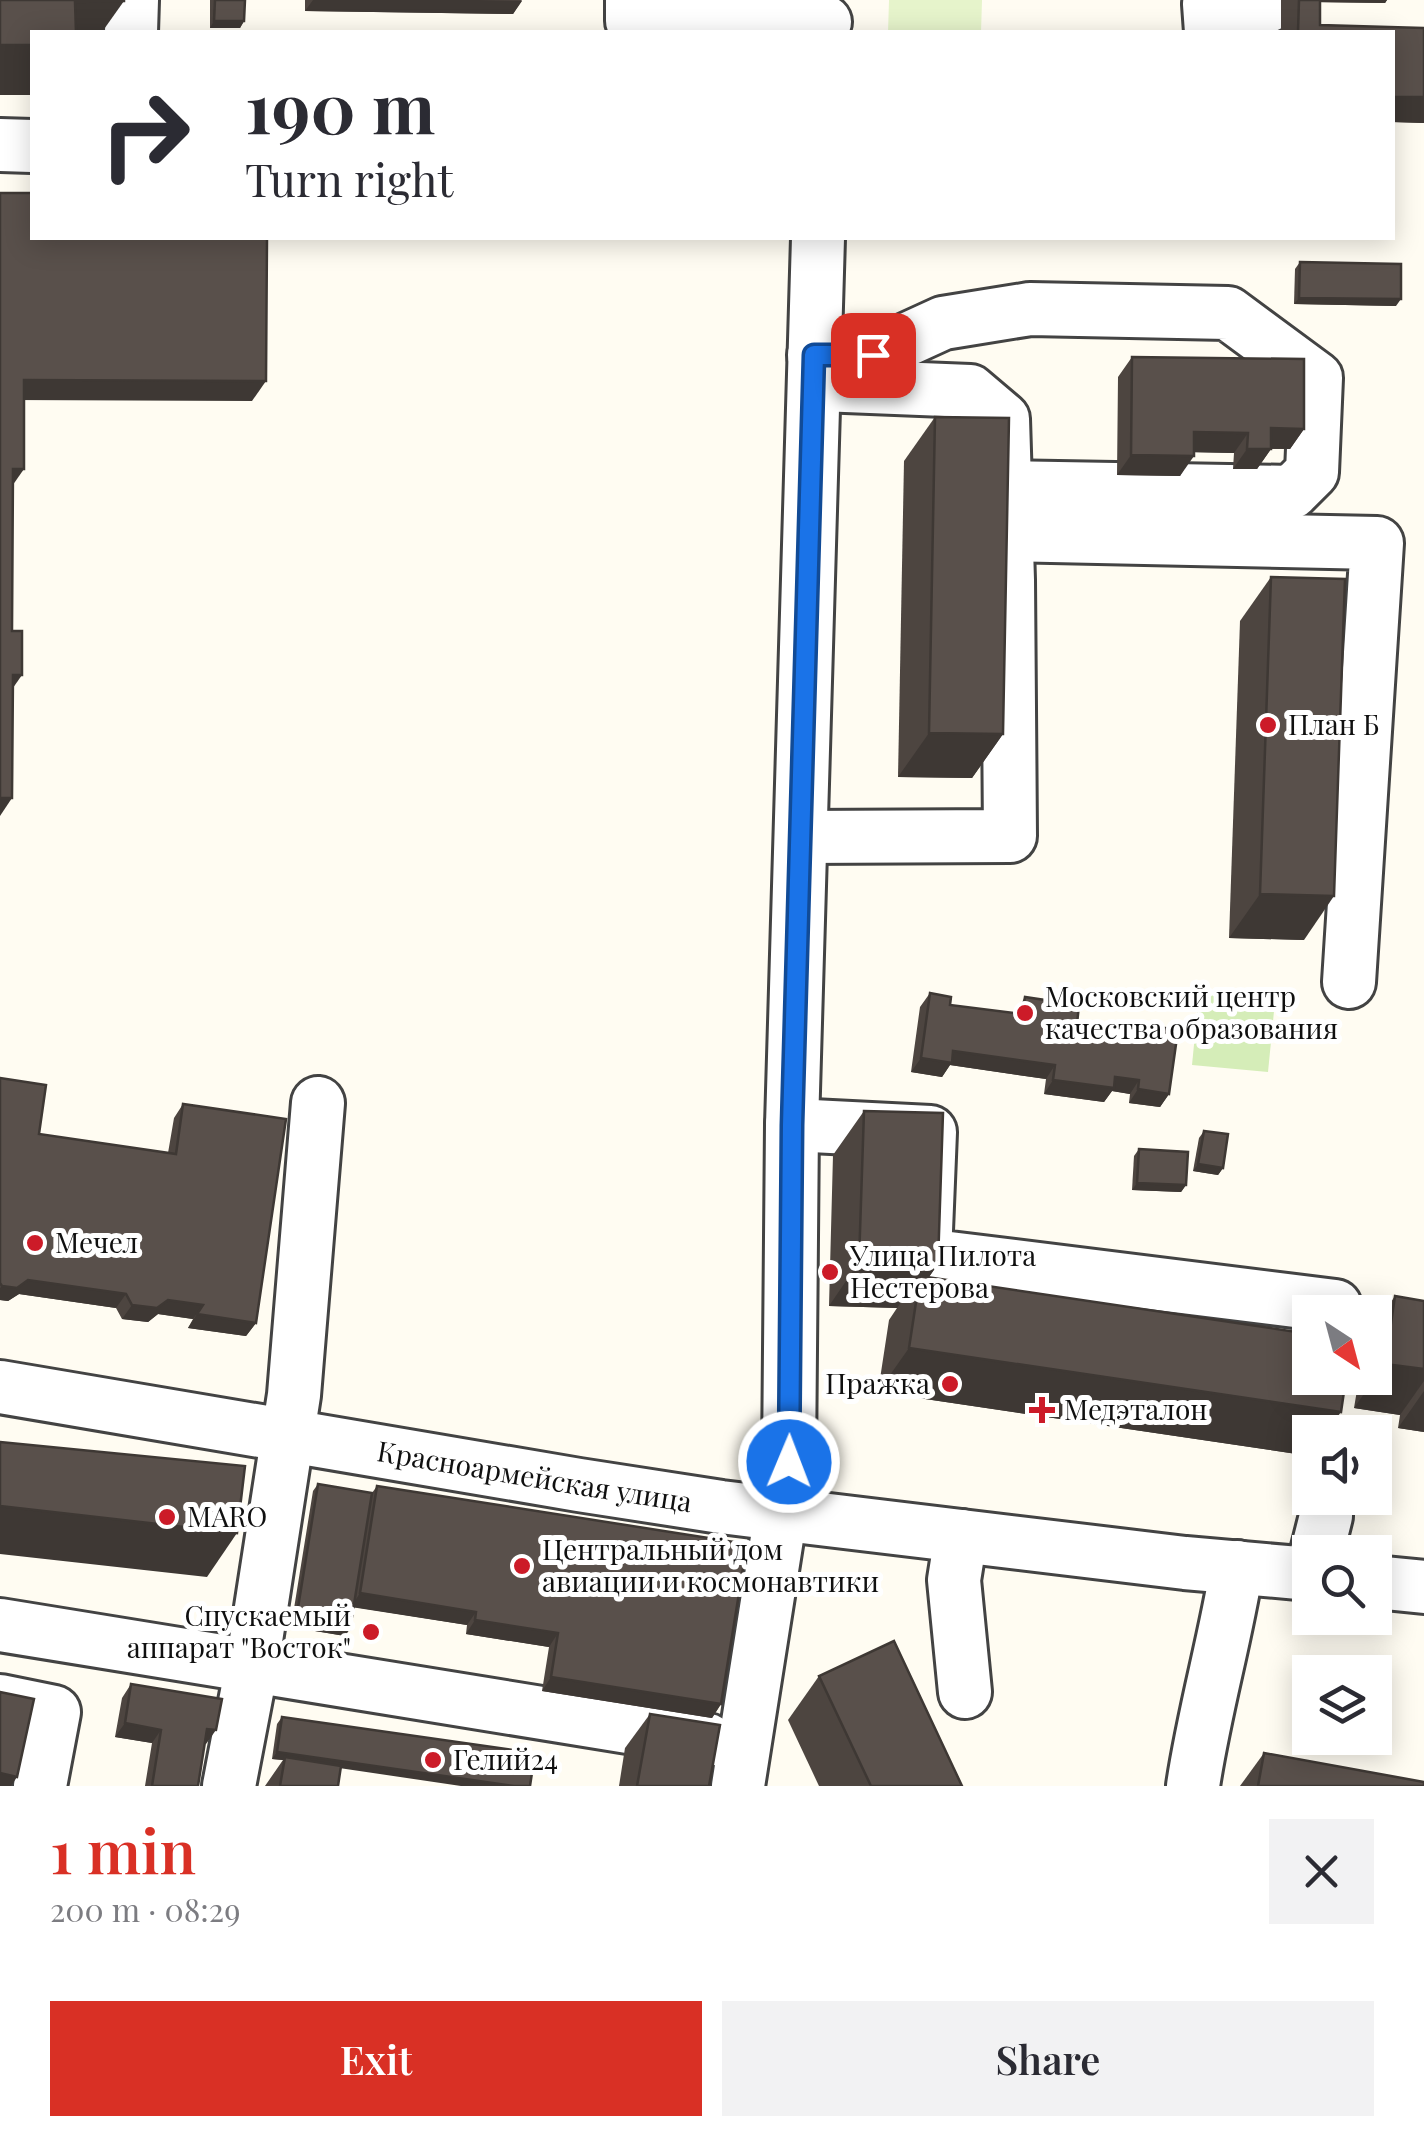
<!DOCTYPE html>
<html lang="en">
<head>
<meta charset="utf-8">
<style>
	body { margin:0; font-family:"Playfair Display",serif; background:#f2f2f3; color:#2b2b33; height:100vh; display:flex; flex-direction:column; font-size:38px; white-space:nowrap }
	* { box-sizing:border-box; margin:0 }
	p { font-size:32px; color:#7c7c81 }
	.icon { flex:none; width:55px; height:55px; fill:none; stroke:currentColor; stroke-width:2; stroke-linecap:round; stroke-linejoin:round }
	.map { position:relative; height:1786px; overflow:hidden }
	.sheet { display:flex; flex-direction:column; background:#fff; flex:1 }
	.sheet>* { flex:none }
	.hud { position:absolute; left:30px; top:30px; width:1365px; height:210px; border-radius:0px; box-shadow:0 5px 25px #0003; background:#fff; color:#2b2b33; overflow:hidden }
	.needle { width:65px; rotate:144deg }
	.tools { position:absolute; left:1292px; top:1295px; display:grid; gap:20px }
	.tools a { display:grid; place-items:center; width:100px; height:100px; border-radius:0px; background:#fff; box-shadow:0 5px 25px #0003; font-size:50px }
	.pin { position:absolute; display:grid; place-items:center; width:85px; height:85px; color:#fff; margin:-42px; border-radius:20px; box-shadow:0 5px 15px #0006 }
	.me { position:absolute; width:110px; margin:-55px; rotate:1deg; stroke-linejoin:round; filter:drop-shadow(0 0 8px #0008) }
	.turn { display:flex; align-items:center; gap:35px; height:210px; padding:0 50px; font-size:45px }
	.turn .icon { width:130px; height:130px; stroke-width:2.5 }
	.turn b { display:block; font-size:70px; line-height:85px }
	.round { display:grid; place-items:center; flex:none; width:105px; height:105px; border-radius:0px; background:#f2f2f3 }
	.headline { display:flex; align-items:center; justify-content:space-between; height:170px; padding:0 50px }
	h1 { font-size:60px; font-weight:600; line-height:75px; color:#d93025 }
	.button { display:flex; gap:20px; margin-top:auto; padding:20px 50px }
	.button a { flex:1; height:115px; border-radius:0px; background:#d93025; color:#fff; font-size:40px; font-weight:600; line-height:115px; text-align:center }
	.button a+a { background:#f2f2f3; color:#2b2b33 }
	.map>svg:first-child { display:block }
	.green { fill:#d5edb8 }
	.pitch { fill:#e6f4cb }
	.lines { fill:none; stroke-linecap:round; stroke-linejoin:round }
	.minor-casing { stroke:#434343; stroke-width:58 }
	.minor { stroke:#fff; stroke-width:52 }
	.wall { fill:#4d4540 }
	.shaded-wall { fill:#3e3834 }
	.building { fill:#59504b; stroke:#3e3834; stroke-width:2.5 }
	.route-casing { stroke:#114b97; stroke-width:25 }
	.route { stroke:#1a73e8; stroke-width:18 }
	.poi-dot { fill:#cc1b28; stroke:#fff; stroke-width:4 }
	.labels { text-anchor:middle; stroke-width:10; stroke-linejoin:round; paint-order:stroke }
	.poi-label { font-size:28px; fill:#101010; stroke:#fff; text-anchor:start }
	.street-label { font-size:28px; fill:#101010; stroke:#fff }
</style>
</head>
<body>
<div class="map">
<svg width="1424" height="1786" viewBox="0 0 1424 1786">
	<rect width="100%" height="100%" fill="#fffcf2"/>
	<polygon class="green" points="1199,994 1275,1001 1268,1072 1192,1065"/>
	<polygon class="pitch" points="889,0 982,0 981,32 888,32"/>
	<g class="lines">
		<defs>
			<g id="minor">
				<polyline points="632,0 632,21 755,24 825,22"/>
				<polyline points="131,32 132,0"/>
				<polyline points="1211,32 1209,4 1268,6"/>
				<polyline points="0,145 32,146"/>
				<polyline points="814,355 873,355 943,323 1030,309 1228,313 1316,378 1312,472 1292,492 1006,487"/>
				<polyline points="1007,535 1377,543 1349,982"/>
				<polyline points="801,837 1010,836 1008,580 1003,419 970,391 821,385"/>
				<polyline points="792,1125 930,1132 925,1255 1335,1306 1335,1312"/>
				<path id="s1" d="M0,1387L579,1485L721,1507L1185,1563L1310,1574"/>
				<polyline points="961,1536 954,1580 965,1692"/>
				<polyline points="1317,1552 1326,1516 1326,1498"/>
				<polyline points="1375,1582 1424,1587"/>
				<polyline points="0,1625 708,1740"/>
				<polyline points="0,1701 54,1712 40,1786"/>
				<polyline points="229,1786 252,1666 294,1395 318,1103"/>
				<polyline points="738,1786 789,1462 792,1125 818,238"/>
				<path d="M1193,1786C1204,1712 1225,1641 1237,1567"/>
			</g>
		</defs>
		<use href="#minor" class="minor-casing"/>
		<use href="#minor" class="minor"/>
	</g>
	<g class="wall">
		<polygon points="210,0 245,0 244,21 240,28 210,28"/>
		<polygon points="305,0 522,0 513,14 305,11"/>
		<polygon points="1281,0 1387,0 1385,3 1320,2 1320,25 1424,28 1424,123 1392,122 1392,32 1281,32"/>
		<polygon points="1300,262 1396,306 1294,304 1295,269"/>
		<polygon points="1132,357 1304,429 1290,449 1271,449 1257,469 1233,469 1234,453 1194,452 1180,476 1117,475 1118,377"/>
		<polygon points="935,417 1003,734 972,778 898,777 904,461"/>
		<polygon points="1271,577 1304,940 1229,938 1240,621"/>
		<polygon points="930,993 950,1005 1015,1014 1025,997 1077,1024 1141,1033 1146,1025 1169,1094 1160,1107 1129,1103 1130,1094 1112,1091 1104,1102 1044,1094 1046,1079 950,1065 942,1077 911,1072 920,1007"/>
		<polygon points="0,1078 39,1134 168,1153 174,1118 183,1104 256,1323 246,1336 188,1328 193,1319 158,1314 148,1322 122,1319 116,1308 19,1294 8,1301 0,1300"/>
		<polygon points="864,1111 938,1264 929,1277 1326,1432 1310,1456 878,1392 889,1320 897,1308 829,1306 833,1155"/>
		<polygon points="1204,1131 1223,1168 1218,1175 1193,1171 1199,1138"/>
		<polygon points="1139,1149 1186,1185 1181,1192 1132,1190 1134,1156"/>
		<polygon points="1395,1296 1424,1301 1424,1432 1398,1428 1400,1415 1354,1408 1359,1378 1375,1378 1375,1326"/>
		<polygon points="318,1484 372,1493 377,1486 721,1704 712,1718 542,1691 549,1647 466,1634 467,1625 354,1607 345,1636 291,1627 313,1491"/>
		<polygon points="819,1676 962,1786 819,1786 788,1720"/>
		<polygon points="131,1684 206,1744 204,1744 198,1786 145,1786 152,1743 115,1737 122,1698"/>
		<polygon points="650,1714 709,1786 619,1786 625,1748"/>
		<polygon points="282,1717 341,1769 338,1786 265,1786 283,1760 272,1759 277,1724"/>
		<polygon points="1264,1753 1424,1786 1240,1786"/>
	</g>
	<g class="shaded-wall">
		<polygon points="313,0 477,0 522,1 513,14 305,11"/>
		<polygon points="1304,0 1387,0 1385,3 1303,2"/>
		<polygon points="124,1 102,32 54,32 75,2"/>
		<polygon points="214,21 244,21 240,28 210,28"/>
		<rect x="0" y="45" width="32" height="50"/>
		<polygon points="1392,97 1424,97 1424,123 1392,122"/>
		<polygon points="1299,298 1401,299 1396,306 1294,304"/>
		<polygon points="24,380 266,381 252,401 10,400"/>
		<polygon points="1271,428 1304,429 1290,449 1257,448"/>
		<polygon points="1194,432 1248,433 1234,453 1180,452"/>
		<polygon points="1247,449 1271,449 1257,469 1233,469"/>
		<polygon points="1131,455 1194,456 1180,476 1117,475"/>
		<polygon points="13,469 24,469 10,489"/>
		<polygon points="13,675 22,675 8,695"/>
		<polygon points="929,733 1003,734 972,778 898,777"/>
		<polygon points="0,798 12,798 0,816"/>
		<polygon points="1260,894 1334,896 1304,940 1229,938"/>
		<polygon points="953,1051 1055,1065 1046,1079 950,1065 942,1077 911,1072 921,1058"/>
		<polygon points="1115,1077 1139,1080 1130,1094 1112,1091 1104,1102 1044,1094 1053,1080"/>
		<polygon points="1138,1089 1169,1094 1160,1107 1129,1103"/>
		<polygon points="1198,1164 1223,1168 1218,1175 1193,1171"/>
		<polygon points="1137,1183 1186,1185 1181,1192 1132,1190"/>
		<polygon points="859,1262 938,1264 917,1294 920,1276 897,1308 829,1306"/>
		<polygon points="28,1280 126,1294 116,1308 19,1294 8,1301 0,1300 0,1288 2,1286"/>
		<polygon points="168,1300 203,1305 193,1319 158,1314 148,1322 122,1319 132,1305"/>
		<polygon points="197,1314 256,1323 246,1336 188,1328"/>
		<polygon points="909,1348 1341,1412 1326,1432 1310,1432 1310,1456 878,1392"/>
		<polygon points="1385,1364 1424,1369 1424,1381 1400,1415 1354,1408"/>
		<polygon points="1424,1391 1424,1432 1398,1428"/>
		<polygon points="0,1506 237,1533 207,1577 0,1554"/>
		<polygon points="360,1593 476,1612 467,1625 351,1607"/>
		<polygon points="296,1620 350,1629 345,1636 291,1627"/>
		<polygon points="475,1620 558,1633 549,1647 466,1634"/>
		<polygon points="551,1677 721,1704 712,1718 542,1691"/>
		<polygon points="125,1723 161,1730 152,1743 115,1737"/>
		<polygon points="207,1729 216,1730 206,1744 197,1742"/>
		<polygon points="277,1752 514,1786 461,1786 285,1760 285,1757 283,1760 272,1759"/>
		<polygon points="0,1773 17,1777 11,1786 0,1786"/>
	</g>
	<g class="building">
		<polygon points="0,0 124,0 124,1 75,2 76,32 32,32 32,45 0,45"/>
		<polygon points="215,0 245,0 244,21 214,21"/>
		<polygon points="1299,0 1320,0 1320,25 1424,28 1424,97 1392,97 1392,32 1298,32"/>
		<polygon points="0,193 32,193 32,238 267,238 266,381 24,380 24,469 13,469 12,631 22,631 22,675 13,675 12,798 0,798"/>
		<polygon points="1300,262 1401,264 1401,299 1299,298"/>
		<polygon points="1132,357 1304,359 1304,429 1271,428 1271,449 1247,449 1248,433 1194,432 1194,456 1131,455"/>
		<polygon points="935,417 1009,418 1003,734 929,733"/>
		<polygon points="1271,577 1345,579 1334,896 1260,894"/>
		<polygon points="930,993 951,997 950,1005 1022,1014 1025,997 1079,1005 1077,1024 1145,1033 1146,1025 1178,1030 1169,1094 1138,1089 1139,1080 1115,1077 1114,1088 1053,1080 1055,1065 953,1051 952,1063 921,1058"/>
		<polygon points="0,1078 46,1085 39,1134 176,1154 183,1104 286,1119 256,1323 197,1314 203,1305 168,1300 157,1308 132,1305 126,1294 28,1280 17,1288 2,1286 0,1283"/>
		<polygon points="864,1111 943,1113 938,1264 859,1262"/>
		<polygon points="1204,1131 1228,1134 1223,1168 1198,1164"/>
		<polygon points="1139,1149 1188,1152 1186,1185 1137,1183"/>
		<polygon points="920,1276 1310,1334 1310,1378 1346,1378 1341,1412 909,1348"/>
		<polygon points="1395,1296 1424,1301 1424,1369 1385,1364"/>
		<polygon points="0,1442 245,1466 237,1533 0,1506"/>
		<polygon points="318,1484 372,1493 350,1629 296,1620"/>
		<polygon points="377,1486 747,1544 721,1704 551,1677 558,1633 475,1620 476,1612 360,1593"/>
		<polygon points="894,1641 962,1786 871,1786 819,1676"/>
		<polygon points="131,1684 222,1699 216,1730 207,1729 198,1786 152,1786 161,1730 125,1723"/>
		<polygon points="0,1692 34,1699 17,1777 0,1773"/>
		<polygon points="650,1714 720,1725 709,1786 637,1786"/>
		<polygon points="282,1717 535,1753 530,1786 514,1786 277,1752"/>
		<polygon points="1264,1753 1424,1782 1424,1786 1258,1786"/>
		<polygon points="285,1757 341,1766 338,1786 280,1786"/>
	</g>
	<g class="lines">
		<defs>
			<polyline id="route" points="789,1462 792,1125 814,355 873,355"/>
		</defs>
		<use href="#route" class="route-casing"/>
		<use href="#route" class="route"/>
	</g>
	<g class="poi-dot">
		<circle cx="1268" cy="725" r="10"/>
		<circle cx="1025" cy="1013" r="10"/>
		<circle cx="35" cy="1243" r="10"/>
		<circle cx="830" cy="1272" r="10"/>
		<circle cx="950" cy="1384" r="10"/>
		<path d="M1037 1395h10v10h10v10h-10v10h-10v-10h-10v-10h10z"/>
		<circle cx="167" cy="1517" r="10"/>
		<circle cx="522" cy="1566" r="10"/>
		<circle cx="371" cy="1632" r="10"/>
		<circle cx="433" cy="1760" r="10"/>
	</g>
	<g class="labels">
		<g class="poi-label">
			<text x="1288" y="735">План Б</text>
			<text x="1045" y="1007">Московский центр<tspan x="1045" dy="32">качества образования</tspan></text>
			<text x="55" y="1253">Мечел</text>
			<text x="850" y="1266">Улица Пилота<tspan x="850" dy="32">Нестерова</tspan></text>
			<text x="930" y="1394" text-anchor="end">Пражка</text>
			<text x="1064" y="1420">Медэталон</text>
			<text x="187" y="1527">MARO</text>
			<text x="542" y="1560">Центральный дом<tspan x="542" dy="32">авиации и космонавтики</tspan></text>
			<text x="351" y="1626" text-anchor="end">Спускаемый<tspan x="351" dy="32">аппарат "Восток"</tspan></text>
			<text x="453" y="1770">Гелий24</text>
		</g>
		<g class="street-label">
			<text dy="10" stroke="none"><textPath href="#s1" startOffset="542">Красноармейская улица</textPath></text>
		</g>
	</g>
</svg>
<div class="tools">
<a><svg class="needle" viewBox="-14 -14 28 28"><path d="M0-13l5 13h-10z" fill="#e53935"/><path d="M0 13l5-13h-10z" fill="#7c7c81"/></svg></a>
<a><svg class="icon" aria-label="sound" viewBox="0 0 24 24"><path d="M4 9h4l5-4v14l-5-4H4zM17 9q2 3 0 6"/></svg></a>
<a><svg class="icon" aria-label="search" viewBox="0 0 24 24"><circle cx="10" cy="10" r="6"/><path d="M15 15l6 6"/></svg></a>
<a><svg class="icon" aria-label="layers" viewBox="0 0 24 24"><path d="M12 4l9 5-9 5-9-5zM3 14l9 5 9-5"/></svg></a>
</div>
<div class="pin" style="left:873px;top:355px;background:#d93025"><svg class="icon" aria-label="arrive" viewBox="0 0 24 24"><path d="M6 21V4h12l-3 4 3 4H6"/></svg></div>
<svg class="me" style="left:789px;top:1462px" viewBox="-20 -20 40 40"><circle r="17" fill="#1a73e8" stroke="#fff" stroke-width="3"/><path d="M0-11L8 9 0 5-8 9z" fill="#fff"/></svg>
<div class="hud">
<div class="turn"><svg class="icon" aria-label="right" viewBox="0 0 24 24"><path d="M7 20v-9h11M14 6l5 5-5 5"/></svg><div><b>190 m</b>Turn right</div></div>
</div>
</div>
<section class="sheet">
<div class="headline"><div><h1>1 min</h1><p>200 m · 08:29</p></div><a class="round"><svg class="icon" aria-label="close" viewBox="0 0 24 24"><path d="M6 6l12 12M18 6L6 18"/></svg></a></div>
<div class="button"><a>Exit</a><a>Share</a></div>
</section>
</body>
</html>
